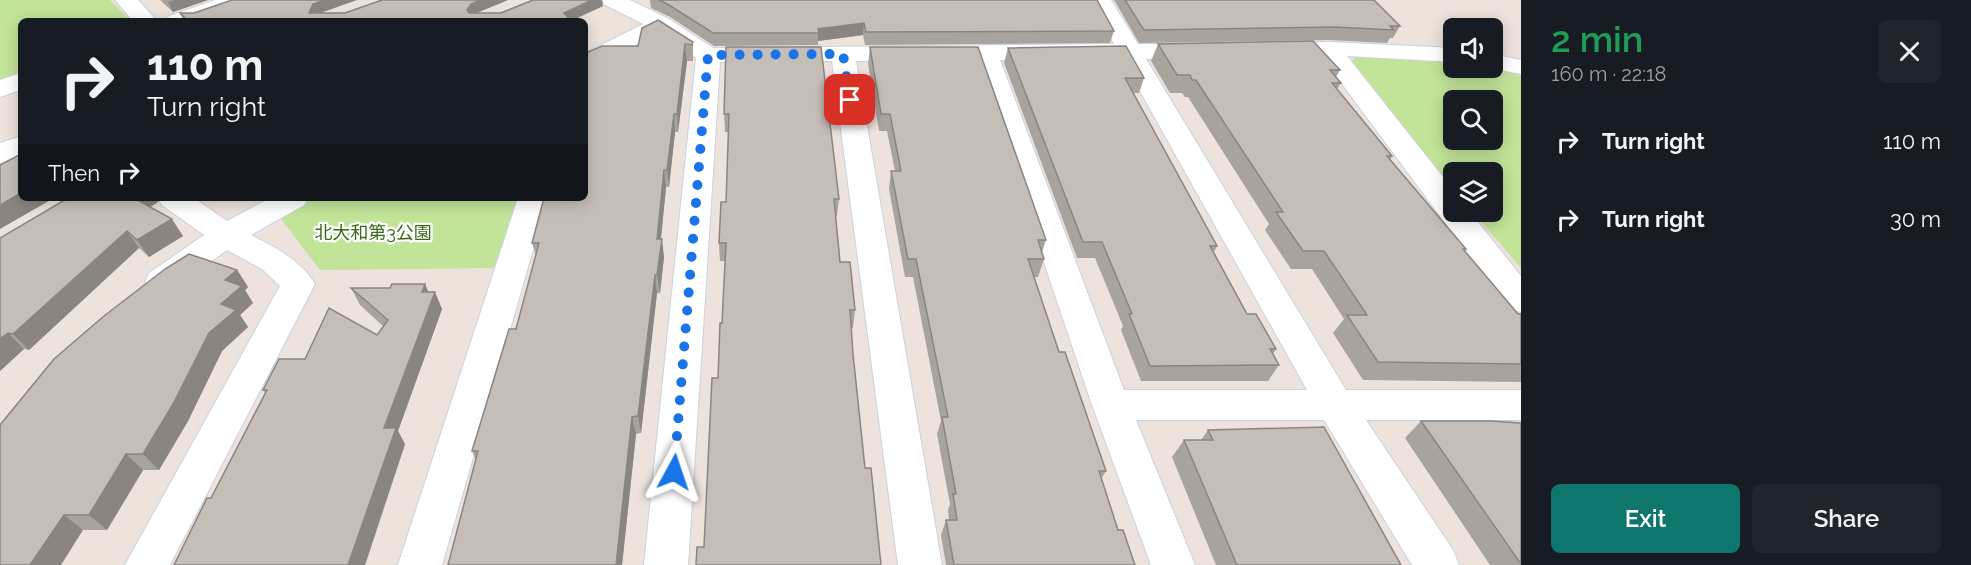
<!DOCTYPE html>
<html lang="en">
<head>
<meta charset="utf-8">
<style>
	body { margin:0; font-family:Raleway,"Noto Sans JP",sans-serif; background:#20242c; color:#f1f3f6; height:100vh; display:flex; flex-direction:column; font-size:22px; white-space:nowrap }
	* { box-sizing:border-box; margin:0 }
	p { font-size:20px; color:#9ea1a6 }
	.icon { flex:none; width:33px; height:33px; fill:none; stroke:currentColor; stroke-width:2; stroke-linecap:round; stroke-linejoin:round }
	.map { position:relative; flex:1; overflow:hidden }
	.details { display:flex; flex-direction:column; background:#171b24; width:450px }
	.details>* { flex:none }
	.banner { position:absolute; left:18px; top:18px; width:570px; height:183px; border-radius:9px; box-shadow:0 3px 15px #0003; background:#171b24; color:#f1f3f6; overflow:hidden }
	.controls { position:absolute; left:1443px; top:18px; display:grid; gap:12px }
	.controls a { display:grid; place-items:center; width:60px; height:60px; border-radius:9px; background:#171b24; box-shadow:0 3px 15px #0003; font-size:30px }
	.pin { position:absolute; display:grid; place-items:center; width:51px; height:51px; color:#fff; margin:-26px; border-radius:12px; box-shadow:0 3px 9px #0006 }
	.me { position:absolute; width:66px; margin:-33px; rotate:5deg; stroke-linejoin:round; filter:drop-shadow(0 0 4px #0008) }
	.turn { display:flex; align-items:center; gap:21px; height:126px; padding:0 30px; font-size:27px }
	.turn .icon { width:78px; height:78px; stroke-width:2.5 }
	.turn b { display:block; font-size:42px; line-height:51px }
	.then { display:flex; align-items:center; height:57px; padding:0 30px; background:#0003; gap:12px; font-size:22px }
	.round { display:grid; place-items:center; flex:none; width:63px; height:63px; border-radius:9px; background:#20242c }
	.summary { display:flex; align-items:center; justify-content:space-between; height:102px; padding:0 30px }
	h1 { font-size:36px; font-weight:600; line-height:45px; color:#1e9e55 }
	.cta { display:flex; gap:12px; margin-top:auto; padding:12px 30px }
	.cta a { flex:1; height:69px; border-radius:9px; background:#0f766e; color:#fff; font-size:24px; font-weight:600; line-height:69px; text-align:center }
	.cta a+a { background:#20242c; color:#f1f3f6 }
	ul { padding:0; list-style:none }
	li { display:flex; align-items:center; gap:18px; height:78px; padding:0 30px }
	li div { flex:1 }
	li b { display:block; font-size:22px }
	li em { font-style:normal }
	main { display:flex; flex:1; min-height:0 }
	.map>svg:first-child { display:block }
	.green { fill:#c2e498; fill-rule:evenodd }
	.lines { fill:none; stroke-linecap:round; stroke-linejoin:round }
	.minor-casing { stroke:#cbd2dc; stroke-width:2 }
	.tertiary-casing { stroke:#cbd2dc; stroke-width:2 }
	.minor { fill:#fff; fill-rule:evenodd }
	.tertiary { fill:#fff; fill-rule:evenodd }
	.wall { fill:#a9a39e }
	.shaded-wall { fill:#8a8581 }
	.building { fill:#c5beb8; stroke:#8a8581; stroke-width:1.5 }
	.route { stroke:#1a73e8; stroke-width:10; stroke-dasharray:0 18 }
	.labels { text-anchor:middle; stroke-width:4.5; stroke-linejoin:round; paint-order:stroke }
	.park-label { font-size:18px; fill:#3b6919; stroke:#fff }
</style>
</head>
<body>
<main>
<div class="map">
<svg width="1521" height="565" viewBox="0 0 1521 565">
	<rect width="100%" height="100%" fill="#ede2dc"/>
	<g class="green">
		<polygon points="0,0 110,0 131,21 21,21 21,74 0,82"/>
		<path d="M1359,54L1453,60L1454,68L1493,67L1521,73V268L1473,212H1492V172H1454L1453,188L1349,64ZM1454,100H1492V140H1454Z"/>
		<polygon points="313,198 518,198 494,268 320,270 278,215"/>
	</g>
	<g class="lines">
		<defs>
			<g id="minor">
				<polygon points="115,0 138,0 157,21 133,21"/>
				<polygon points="215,0 247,0 244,5 199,21 166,21 169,16"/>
				<path d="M602,0H630L669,19L713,48L1114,44L1089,0H1111L1138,44H1199L1208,46L1211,51L1208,56L1146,59L1346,390H1521V420H1366L1453,550L1459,565H1412L1324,420H1136L1195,565H1151L1092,405L976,60L856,61L942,565H898L832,61L720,62L688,565H644L696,58L660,34L585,69V53L643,24L605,5ZM1122,59L1307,390H1124L1000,60Z"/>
				<polygon points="1329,42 1454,48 1454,62 1347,56 1454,191 1454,212 1470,212 1521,276 1521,312 1509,309 1322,57 1275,57 1266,55 1263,50 1266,45 1275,43"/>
				<polygon points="1492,54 1521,60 1521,74 1489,68 1492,68"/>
				<polygon points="21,73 21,90 0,97 0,80"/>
				<path d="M158,198H194L227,221L270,198H308L304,205L251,235C274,247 301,260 315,284L170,565H125L280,286L262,269L227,250L173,289L161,293L149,289L145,281L149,273L204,235L162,205Z"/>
				<polygon points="518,198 548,198 442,565 398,565"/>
			</g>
			<polygon id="tertiary" points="21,136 21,155 0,163 0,143"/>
		</defs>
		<use href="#minor" class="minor-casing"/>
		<use href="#tertiary" class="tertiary-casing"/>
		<use href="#minor" class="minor"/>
		<use href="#tertiary" class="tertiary"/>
	</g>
	<g class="wall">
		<polygon points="160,0 208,0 173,12"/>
		<polygon points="232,0 357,0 320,13 345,13 508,0 476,13 501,13 603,6 571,21 184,21 180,13 194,13"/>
		<polygon points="650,0 1097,0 1114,31 1110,43 865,45 863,35 818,41 818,45 714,46 670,17 651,8"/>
		<polygon points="1114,0 1374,0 1400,26 1393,38 1390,38 1387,43 1329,40 1139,43"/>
		<polygon points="693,42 693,61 687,61 678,132 675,132 669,187 666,187 661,239 664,257 660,293 657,293 641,433 636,434 622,565 448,565 476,460 472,451 516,329 536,255 532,243 638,46"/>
		<polygon points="1158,44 1340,70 1336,77 1341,83 1337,89 1392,156 1390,160 1466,249 1465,251 1518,314 1521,314 1521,382 1363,380 1333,333 1344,319 1312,269 1291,269 1265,230 1269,224 1188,97 1185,97 1182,93 1170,93 1151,61"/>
		<polygon points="726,47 839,199 837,216 836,216 840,262 855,310 853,328 852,328 704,547 722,323 725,261 720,261 719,243 726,202 729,132 725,132 724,114"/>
		<polygon points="870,47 1046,240 1042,252 1044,259 1038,277 1033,277 1059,352 1106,471 1101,479 1118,530 1135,565 946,565 941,535 946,520 949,520 948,510 950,504 937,434 941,421 913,277 905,277 889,189 891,171 895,171 887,131 879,131 868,64"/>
		<polygon points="1008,48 1144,78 1139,93 1133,93 1217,246 1214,252 1247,314 1276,349 1273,354 1279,365 1268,381 1141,381 1121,330 1123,326 1095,258 1077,258 1004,63"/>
		<polygon points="158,202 150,207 183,236 149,257 139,248 29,350 24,349 0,371 0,238"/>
		<polygon points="237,270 248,287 245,290 253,303 240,315 248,327 222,351 188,421 159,470 143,470 107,530 83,530 0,565"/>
		<polygon points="351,288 428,292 442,309 398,431 405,444 365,565 174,565 211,498 265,393 263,390 305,359 377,335 383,326 360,305"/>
		<polygon points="1421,421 1521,423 1521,565 1490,565 1405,438"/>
		<polygon points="1208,430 1401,565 1216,565 1172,457 1184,440 1201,440"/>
	</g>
	<g class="shaded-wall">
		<polygon points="174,0 208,0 173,12 168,2"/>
		<polygon points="325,0 357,0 317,14 309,13 313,4"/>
		<polygon points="481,0 508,0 474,14 470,20 467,10 471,4"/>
		<polygon points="592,0 602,0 603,6 570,21 564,13"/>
		<polygon points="864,23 863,35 818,41 818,29"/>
		<polygon points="685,44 687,61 678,132 677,114"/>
		<polygon points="674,114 675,132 669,187 667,170"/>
		<polygon points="664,170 666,187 659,257 657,239"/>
		<polygon points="21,193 21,198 54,198 0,229 0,205"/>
		<polygon points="132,198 157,198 158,202 142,212"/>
		<polygon points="172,219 183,236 149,257 137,240"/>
		<polygon points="127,231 139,248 29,350 13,334"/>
		<polygon points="662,239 664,257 660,293 657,275"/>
		<polygon points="237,270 248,287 245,290 253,303 240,315 248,327 222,351 188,421 159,470 143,454 221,304 225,280"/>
		<polygon points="655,275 657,293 641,433 638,416"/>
		<polygon points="425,284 432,300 435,292 442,309 398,431 405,444 365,565 348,565 384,428 422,292"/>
		<polygon points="8,333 24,349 0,371 0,339"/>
		<polygon points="632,417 636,434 622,565 616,565"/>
		<polygon points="126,454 143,470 107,530 89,515"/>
		<polygon points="64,515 83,530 61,565 30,565"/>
	</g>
	<g class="building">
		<polygon points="232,0 325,0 313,4 309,13 345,13 382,0 481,0 471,4 467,10 469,13 501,13 533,0 592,0 564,13 571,21 188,21 180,13 194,13"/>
		<polygon points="659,0 1097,0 1114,31 866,32 864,23 818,29 819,33 713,33 669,5"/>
		<polygon points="1125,0 1374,0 1400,26 1390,26 1394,30 1336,27 1144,30"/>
		<polygon points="658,20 693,42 692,45 685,44 677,114 674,114 667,170 664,170 657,239 662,239 657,275 655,275 638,416 632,417 616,565 448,565 478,451 472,451 509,329 516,329 539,243 532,243 544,198 585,198 585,61 588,52 602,46 638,46 642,28"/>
		<polygon points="1313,41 1340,70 1330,70 1341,83 1332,83 1392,156 1387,156 1466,249 1463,249 1518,314 1521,314 1521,364 1378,362 1347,315 1367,315 1324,251 1303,251 1276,212 1283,212 1196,80 1192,80 1190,75 1177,75 1158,44"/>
		<polygon points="1126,46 1144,78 1125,78 1217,246 1210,246 1247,314 1256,314 1276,349 1270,349 1279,365 1150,366 1129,314 1132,314 1102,242 1083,242 1008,48"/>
		<polygon points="726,47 821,47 839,199 834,199 840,262 850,262 855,310 850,310 853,354 865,468 871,468 881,565 696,565 697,547 704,547 712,378 718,378 720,323 722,323 726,243 719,243 721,202 726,202 729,114 724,114"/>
		<polygon points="870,47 978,47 1046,240 1038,240 1044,259 1028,259 1059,352 1065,352 1106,471 1099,471 1118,530 1123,530 1135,565 954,565 946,520 957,520 953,494 956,494 942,417 948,417 916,259 908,259 891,171 901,171 890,114 881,114"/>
		<polygon points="21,154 21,193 0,205 0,165"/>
		<polygon points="68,198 134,198 172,219 137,240 127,231 13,334 8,333 0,339 0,238"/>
		<polygon points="189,254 237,270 225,280 242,286 221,304 236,310 209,333 173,404 143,454 126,454 89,515 64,515 30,565 0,565 0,425 54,359 104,316 165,269"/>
		<polygon points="392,284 425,284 422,292 435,292 384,428 396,428 348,565 174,565 207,498 211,498 267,390 263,390 279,359 305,359 329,308 377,335 388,320 351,288 390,288"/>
		<polygon points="1421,421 1491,421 1521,423 1521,564"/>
		<polygon points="1324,427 1401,565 1237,565 1184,440 1213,440 1208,430"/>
	</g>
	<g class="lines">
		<polyline class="route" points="674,472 708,55 843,54 850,100"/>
	</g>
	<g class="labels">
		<g class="park-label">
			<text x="373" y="239">北大和第3公園</text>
		</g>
	</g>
</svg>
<div class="controls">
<a><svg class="icon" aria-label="sound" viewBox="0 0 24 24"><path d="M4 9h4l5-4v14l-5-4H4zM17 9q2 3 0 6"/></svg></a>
<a><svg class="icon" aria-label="search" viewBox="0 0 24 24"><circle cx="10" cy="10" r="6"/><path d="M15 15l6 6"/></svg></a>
<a><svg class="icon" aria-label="layers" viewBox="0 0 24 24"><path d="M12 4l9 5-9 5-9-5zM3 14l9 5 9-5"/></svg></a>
</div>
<div class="pin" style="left:850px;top:100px;background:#d93025"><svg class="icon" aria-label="arrive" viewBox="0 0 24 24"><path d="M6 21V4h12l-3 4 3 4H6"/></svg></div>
<svg class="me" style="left:674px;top:472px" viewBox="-20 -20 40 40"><path d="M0-17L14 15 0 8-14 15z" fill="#1a73e8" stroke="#fff" stroke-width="4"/></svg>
<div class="banner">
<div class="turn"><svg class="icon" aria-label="right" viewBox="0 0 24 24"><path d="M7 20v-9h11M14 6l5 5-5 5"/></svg><div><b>110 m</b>Turn right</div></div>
<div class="then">Then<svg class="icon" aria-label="right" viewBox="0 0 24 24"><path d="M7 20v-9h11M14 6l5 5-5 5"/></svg></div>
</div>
</div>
<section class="details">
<div class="summary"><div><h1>2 min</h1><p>160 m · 22:18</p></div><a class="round"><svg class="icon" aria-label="close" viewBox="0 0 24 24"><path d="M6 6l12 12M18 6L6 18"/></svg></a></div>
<ul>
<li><svg class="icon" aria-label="right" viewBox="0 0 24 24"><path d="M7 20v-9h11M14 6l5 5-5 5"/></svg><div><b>Turn right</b></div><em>110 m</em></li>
<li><svg class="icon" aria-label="right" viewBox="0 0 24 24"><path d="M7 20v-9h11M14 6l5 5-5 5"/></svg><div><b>Turn right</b></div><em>30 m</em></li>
</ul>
<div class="cta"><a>Exit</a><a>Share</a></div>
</section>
</main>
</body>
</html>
